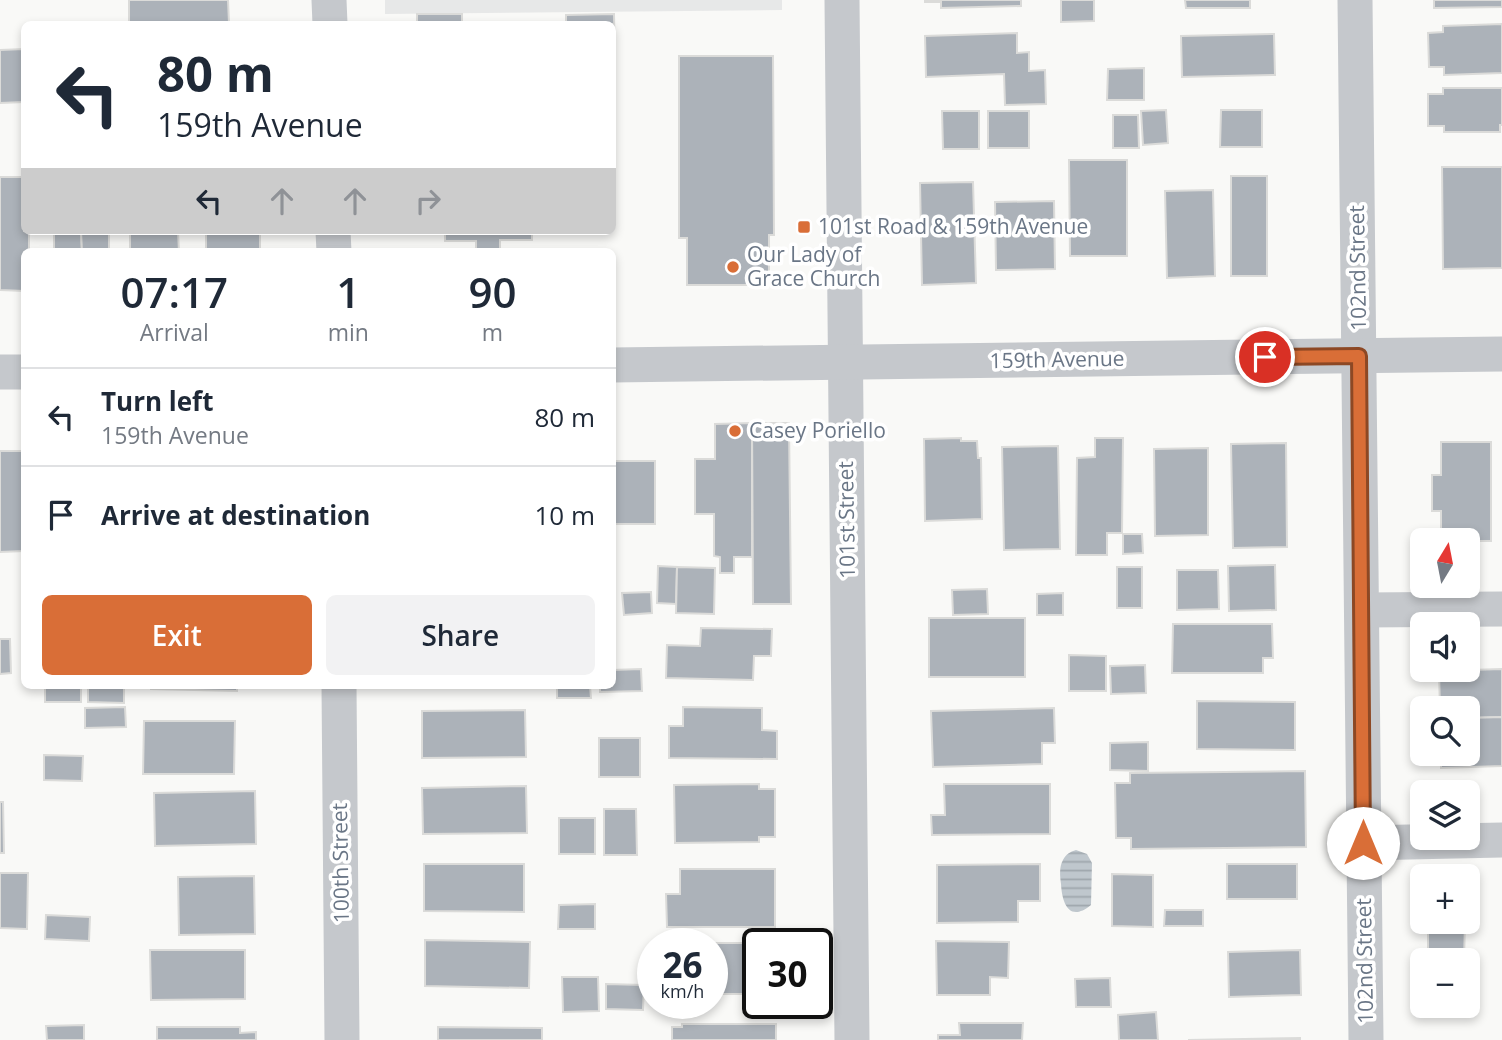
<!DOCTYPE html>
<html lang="en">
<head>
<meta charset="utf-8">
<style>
	body { margin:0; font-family:"Open Sans",sans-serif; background:#f2f2f3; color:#1f2937; height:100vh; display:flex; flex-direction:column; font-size:26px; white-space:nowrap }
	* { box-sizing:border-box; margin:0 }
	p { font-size:23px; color:#747a83 }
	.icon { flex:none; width:38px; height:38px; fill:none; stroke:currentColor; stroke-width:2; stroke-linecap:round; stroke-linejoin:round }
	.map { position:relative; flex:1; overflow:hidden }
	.panel { position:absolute; left:21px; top:248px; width:595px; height:441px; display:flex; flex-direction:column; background:#fff; border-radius:10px; box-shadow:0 4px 10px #0003 }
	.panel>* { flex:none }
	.hud { position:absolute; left:21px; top:21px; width:595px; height:214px; border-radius:10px; box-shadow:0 4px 10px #0003; background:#fff; color:#1f2937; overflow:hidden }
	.needle { width:46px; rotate:10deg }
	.controls { position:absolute; left:1410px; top:528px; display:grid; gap:14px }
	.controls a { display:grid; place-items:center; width:70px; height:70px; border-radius:10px; background:#fff; box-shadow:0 4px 10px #0003; font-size:35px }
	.speed { position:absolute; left:637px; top:928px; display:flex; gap:14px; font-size:35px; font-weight:700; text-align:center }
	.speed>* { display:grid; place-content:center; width:91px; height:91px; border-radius:50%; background:#fff; box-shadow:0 4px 10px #0003; line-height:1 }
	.speed small { font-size:18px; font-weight:400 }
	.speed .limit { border:4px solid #111; border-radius:10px; background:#fff; color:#111 }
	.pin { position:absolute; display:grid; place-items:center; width:60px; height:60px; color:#fff; margin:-30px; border:4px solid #fff; border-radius:50%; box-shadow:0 2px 7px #0007 }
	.me { position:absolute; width:77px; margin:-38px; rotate:0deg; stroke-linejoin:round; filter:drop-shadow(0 0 5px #0008) }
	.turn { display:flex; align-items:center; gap:24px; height:147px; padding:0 21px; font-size:32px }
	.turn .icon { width:91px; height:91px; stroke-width:2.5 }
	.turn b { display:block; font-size:49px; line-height:60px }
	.lanes { display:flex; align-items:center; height:66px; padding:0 21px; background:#0003; justify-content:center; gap:35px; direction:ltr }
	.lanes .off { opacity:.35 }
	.eta { display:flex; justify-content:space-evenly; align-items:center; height:119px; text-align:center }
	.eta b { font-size:42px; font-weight:600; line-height:49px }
	.cta { display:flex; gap:14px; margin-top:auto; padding:14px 21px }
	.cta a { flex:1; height:80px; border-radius:10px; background:#d96e37; color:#fff; font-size:28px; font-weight:600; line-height:80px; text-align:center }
	.cta a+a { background:#f2f2f3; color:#1f2937 }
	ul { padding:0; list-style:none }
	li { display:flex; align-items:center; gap:21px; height:98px; padding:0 21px; border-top:2px solid #e0e1e3 }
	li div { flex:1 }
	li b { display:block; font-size:26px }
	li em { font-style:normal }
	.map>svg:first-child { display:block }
	.built { fill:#e7e8e8 }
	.water { fill:url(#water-rules) }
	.building { fill:#acb2b9; stroke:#dbdbd9; stroke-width:2 }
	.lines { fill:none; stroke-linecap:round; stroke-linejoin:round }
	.minor { stroke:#c5c8cc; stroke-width:35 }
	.route-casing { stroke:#8d4824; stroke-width:18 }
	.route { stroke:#d96e37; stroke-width:12 }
	.poi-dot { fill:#d96e37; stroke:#fff; stroke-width:2.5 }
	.labels { text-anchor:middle; stroke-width:7; stroke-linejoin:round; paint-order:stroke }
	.poi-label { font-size:21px; fill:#6a7686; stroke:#fff; text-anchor:start }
	.street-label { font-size:21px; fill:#6a7686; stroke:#fff }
</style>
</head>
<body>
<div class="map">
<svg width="1502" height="1040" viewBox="0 0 1502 1040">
	<defs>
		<pattern id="water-rules" width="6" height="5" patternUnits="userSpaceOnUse" patternTransform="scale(1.75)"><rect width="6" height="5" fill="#bfc7cd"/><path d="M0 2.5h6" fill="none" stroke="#9fa6ac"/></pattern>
	</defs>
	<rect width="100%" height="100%" fill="#f9f9f7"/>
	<polygon class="built" points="385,0 782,0 782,10 385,14"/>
	<path class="water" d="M1076,850L1087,854L1092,863L1091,905C1069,923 1062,903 1061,884C1060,876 1059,867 1063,860C1066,854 1070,852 1076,850Z"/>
	<g class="building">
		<polygon points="129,0 228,0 229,23 129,24"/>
		<polygon points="925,0 1021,0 1021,6 941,8 941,2 925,2"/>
		<polygon points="1061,0 1094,0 1094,21 1061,22"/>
		<polygon points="1185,0 1250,0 1250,8 1186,8"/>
		<polygon points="1434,0 1502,0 1502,7 1434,8"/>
		<rect x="417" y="14" width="45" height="10"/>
		<polygon points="614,14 615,62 612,62 612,24 566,24 566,15"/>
		<polygon points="1502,24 1502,73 1444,75 1444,67 1429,67 1428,33 1443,32 1443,26"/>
		<polygon points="1017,33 1017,53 1029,52 1029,71 1045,70 1046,104 1005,105 1004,74 926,77 925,36"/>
		<polygon points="1274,34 1275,75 1182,77 1181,36"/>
		<polygon points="24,49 24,102 0,103 0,50"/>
		<polygon points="679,56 773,56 774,235 769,235 769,285 687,285 687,238 679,238"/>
		<polygon points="1144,68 1144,100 1107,100 1108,69"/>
		<polygon points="1443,88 1502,88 1502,125 1500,125 1500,132 1444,132 1444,126 1428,126 1428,94 1443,94"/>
		<polygon points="1166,110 1168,143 1143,145 1141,111"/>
		<polygon points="1221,110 1262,110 1262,147 1220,147"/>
		<polygon points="942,111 979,111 979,149 943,149"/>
		<rect x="988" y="111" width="41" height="37"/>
		<polygon points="1113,115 1138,115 1139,148 1113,148"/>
		<polygon points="1069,160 1127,160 1127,256 1070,256"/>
		<polygon points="1442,167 1502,167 1502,268 1443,269"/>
		<rect x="1231" y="176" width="36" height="100"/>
		<polygon points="0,177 24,177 24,231 29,231 29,252 24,252 24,291 0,290"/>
		<polygon points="973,182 976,283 922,285 920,183"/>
		<polygon points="1213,190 1215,276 1167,278 1165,191"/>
		<polygon points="1054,201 1055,269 996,270 995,202"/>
		<polygon points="54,231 81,231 82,252 54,252"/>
		<polygon points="81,231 109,231 109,252 82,252"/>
		<polygon points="130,231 178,231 179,252 130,252"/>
		<rect x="206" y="231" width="54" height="21"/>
		<polygon points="445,231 532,231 532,240 500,240 500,250 476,250 476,241 445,241"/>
		<polygon points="752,423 752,557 734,557 734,573 720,573 720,557 714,556 714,514 695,514 695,459 715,459 715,424"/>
		<polygon points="752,423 789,423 791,604 753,604"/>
		<polygon points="961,438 961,441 977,441 978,458 981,458 982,519 925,521 924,439"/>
		<polygon points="1095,438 1123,438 1122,533 1107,533 1107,555 1076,555 1077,458 1095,457"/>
		<polygon points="1441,442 1491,442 1491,541 1441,541 1441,511 1432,511 1432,475 1441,475"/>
		<polygon points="1286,443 1287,547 1233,548 1231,444"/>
		<polygon points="1058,446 1060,549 1004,550 1002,447"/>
		<polygon points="1208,448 1208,535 1155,536 1154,449"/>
		<polygon points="0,451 24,451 24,551 0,552"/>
		<rect x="612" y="461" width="43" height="63"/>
		<polygon points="1123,534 1142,534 1143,553 1123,554"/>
		<polygon points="1275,565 1276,610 1229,611 1228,566"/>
		<polygon points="658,566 677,567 676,604 657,603"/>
		<polygon points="677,567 715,568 714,614 676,613"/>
		<rect x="1117" y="567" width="25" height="41"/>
		<polygon points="1177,570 1218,570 1219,609 1177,610"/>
		<polygon points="987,589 988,614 953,615 952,590"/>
		<polygon points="651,592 652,613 624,615 622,593"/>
		<polygon points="1063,593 1063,615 1037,615 1037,594"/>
		<rect x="929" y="618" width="96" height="59"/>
		<polygon points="1173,624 1272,624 1273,658 1263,658 1263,673 1172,673"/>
		<polygon points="701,628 772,629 771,656 754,656 753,680 666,678 667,645 700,646"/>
		<polygon points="0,639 10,639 11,673 0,674"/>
		<polygon points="1069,655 1106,656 1106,691 1069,691"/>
		<polygon points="1145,665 1146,693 1111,694 1110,666"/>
		<polygon points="641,669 642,691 600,692 600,686 612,686 612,670"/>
		<polygon points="1502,669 1502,717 1468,718 1468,709 1440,709 1439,671"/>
		<rect x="45" y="686" width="36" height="16"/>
		<polygon points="88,686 124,686 124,703 88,702"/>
		<polygon points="151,686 237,686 237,691 151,689"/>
		<polygon points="557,686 590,686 591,698 557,698"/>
		<polygon points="1197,701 1295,702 1295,750 1197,749"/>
		<polygon points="125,707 126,727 85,728 85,708"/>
		<polygon points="683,707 762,708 762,730 777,731 777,759 669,758 669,726 683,726"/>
		<polygon points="1054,708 1055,743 1042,743 1042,764 933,767 931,711"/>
		<polygon points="525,710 526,757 422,758 422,711"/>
		<polygon points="1502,717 1502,766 1441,768 1441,754 1468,754 1468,718"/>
		<polygon points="144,721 235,721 234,774 143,774"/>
		<rect x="599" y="738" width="41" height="39"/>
		<polygon points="1148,742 1148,771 1110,770 1110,743"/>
		<polygon points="44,755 83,756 82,781 44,780"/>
		<polygon points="1305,771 1306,847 1131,849 1131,838 1116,838 1115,783 1130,783 1130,773"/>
		<polygon points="759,784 759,789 775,789 775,837 759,837 759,842 675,843 674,785"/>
		<polygon points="944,784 1050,784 1050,834 932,835 931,815 945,815"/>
		<polygon points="526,786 527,833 423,834 422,788"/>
		<polygon points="255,791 256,844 155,846 154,793"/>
		<polygon points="0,802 3,802 4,853 0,853"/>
		<polygon points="604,809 636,809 637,855 604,855"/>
		<rect x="559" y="818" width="36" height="36"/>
		<polygon points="424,864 524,864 524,912 424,911"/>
		<polygon points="1040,864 1040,901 1018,901 1018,922 937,923 937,865"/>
		<rect x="1227" y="864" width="70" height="35"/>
		<polygon points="680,869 775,869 775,927 667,927 666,894 680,894"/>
		<polygon points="0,873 28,873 27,929 0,928"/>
		<polygon points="1112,874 1153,875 1153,927 1112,926"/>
		<polygon points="254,876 255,934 179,935 178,877"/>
		<polygon points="595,904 595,929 558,929 559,905"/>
		<polygon points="1165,910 1203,910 1203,926 1164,926"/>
		<polygon points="46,915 90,917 89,941 45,939"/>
		<polygon points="1428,922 1465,922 1464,961 1428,961"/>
		<polygon points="425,940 530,942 529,988 425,986"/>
		<polygon points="936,941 1009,942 1008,978 990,977 990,995 937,995"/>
		<polygon points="683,943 767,943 758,943 758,994 712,994 712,943"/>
		<polygon points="150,950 245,950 245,999 151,1000"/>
		<polygon points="1300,950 1301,995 1229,997 1228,952"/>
		<polygon points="562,977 598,977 599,1011 563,1012"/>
		<polygon points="1110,978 1111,1007 1076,1007 1075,979"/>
		<polygon points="606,984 644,985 643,1010 606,1009"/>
		<polygon points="1156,1012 1158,1040 1119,1040 1118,1015"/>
		<polygon points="959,1023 1023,1023 1022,1040 938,1040 938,1035 960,1035"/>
		<polygon points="682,1024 776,1024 776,1040 672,1040 672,1027 682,1027"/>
		<polygon points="84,1025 84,1040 47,1040 46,1026"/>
		<polygon points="157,1027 240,1027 240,1033 256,1032 256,1040 157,1040"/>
		<polygon points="438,1027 542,1028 542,1040 438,1040"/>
		<polygon points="1300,1038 1300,1040 1188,1040"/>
	</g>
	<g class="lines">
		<g class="minor">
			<polyline points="329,0 330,24"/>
			<polyline points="842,0 852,1040"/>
			<polyline points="1355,0 1366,1040"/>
			<polyline points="333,231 334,252"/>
			<polyline points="612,365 1502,354"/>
			<polyline points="0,372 24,372"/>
			<polyline points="1362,610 1502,609"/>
			<polyline points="339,686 342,1040"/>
			<polyline points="1363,843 1502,840"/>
		</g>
	</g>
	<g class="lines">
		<defs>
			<polyline id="route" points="1265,357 1359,356 1363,843"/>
		</defs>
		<use href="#route" class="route-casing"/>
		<use href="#route" class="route"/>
	</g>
	<g class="poi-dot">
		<rect x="797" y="220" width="14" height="14" rx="3.5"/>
		<circle cx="733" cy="267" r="7"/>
		<circle cx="735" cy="431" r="7"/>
	</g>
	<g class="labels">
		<g class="poi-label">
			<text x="818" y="234">101st Road &amp; 159th Avenue</text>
			<text x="747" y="262">Our Lady of<tspan x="747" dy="24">Grace Church</tspan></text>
			<text x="749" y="438">Casey Poriello</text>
		</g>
		<g class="street-label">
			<text transform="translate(1358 268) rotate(-91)" y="7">102nd Street</text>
			<text transform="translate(1057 360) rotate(-1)" y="7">159th Avenue</text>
			<text transform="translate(847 520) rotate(-91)" y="7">101st Street</text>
			<text transform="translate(341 863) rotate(-91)" y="7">100th Street</text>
			<text transform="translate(1365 961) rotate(-91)" y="7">102nd Street</text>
		</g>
	</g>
</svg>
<div class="controls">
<a><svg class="needle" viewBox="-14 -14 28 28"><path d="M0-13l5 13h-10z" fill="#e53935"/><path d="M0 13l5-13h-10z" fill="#747a83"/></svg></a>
<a><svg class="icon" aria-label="sound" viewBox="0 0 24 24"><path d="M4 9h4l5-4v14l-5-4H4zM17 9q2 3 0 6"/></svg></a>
<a><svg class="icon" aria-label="search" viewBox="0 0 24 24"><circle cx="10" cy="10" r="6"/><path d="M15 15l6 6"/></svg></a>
<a><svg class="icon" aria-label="layers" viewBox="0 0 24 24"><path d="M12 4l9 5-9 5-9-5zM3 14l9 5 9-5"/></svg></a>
<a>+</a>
<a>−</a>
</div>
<div class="speed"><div>26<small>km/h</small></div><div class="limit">30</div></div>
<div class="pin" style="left:1265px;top:357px;background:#d93025"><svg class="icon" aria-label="arrive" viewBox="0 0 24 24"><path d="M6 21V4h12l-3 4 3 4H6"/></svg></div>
<svg class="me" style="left:1363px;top:843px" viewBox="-20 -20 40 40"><circle r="19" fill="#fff"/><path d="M0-13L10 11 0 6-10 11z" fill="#d96e37"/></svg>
<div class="hud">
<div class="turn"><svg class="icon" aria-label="left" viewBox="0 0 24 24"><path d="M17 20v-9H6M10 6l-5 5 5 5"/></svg><div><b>80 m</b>159th Avenue</div></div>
<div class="lanes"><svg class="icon" aria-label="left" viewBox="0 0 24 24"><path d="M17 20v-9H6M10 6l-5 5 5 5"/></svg><svg class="icon off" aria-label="ahead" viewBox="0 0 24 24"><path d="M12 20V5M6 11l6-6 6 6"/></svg><svg class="icon off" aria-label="ahead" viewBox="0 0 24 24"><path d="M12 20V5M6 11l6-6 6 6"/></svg><svg class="icon off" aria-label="right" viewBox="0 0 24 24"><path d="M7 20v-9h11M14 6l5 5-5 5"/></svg></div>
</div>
<section class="panel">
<div class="eta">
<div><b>07:17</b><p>Arrival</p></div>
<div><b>1</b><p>min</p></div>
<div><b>90</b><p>m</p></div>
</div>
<ul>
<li><svg class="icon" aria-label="left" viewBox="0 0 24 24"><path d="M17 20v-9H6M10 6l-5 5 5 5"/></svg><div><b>Turn left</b><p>159th Avenue</p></div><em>80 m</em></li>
<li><svg class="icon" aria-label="arrive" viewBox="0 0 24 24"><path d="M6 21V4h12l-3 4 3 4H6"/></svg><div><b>Arrive at destination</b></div><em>10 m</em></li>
</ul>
<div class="cta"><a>Exit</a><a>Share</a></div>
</section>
</div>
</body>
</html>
